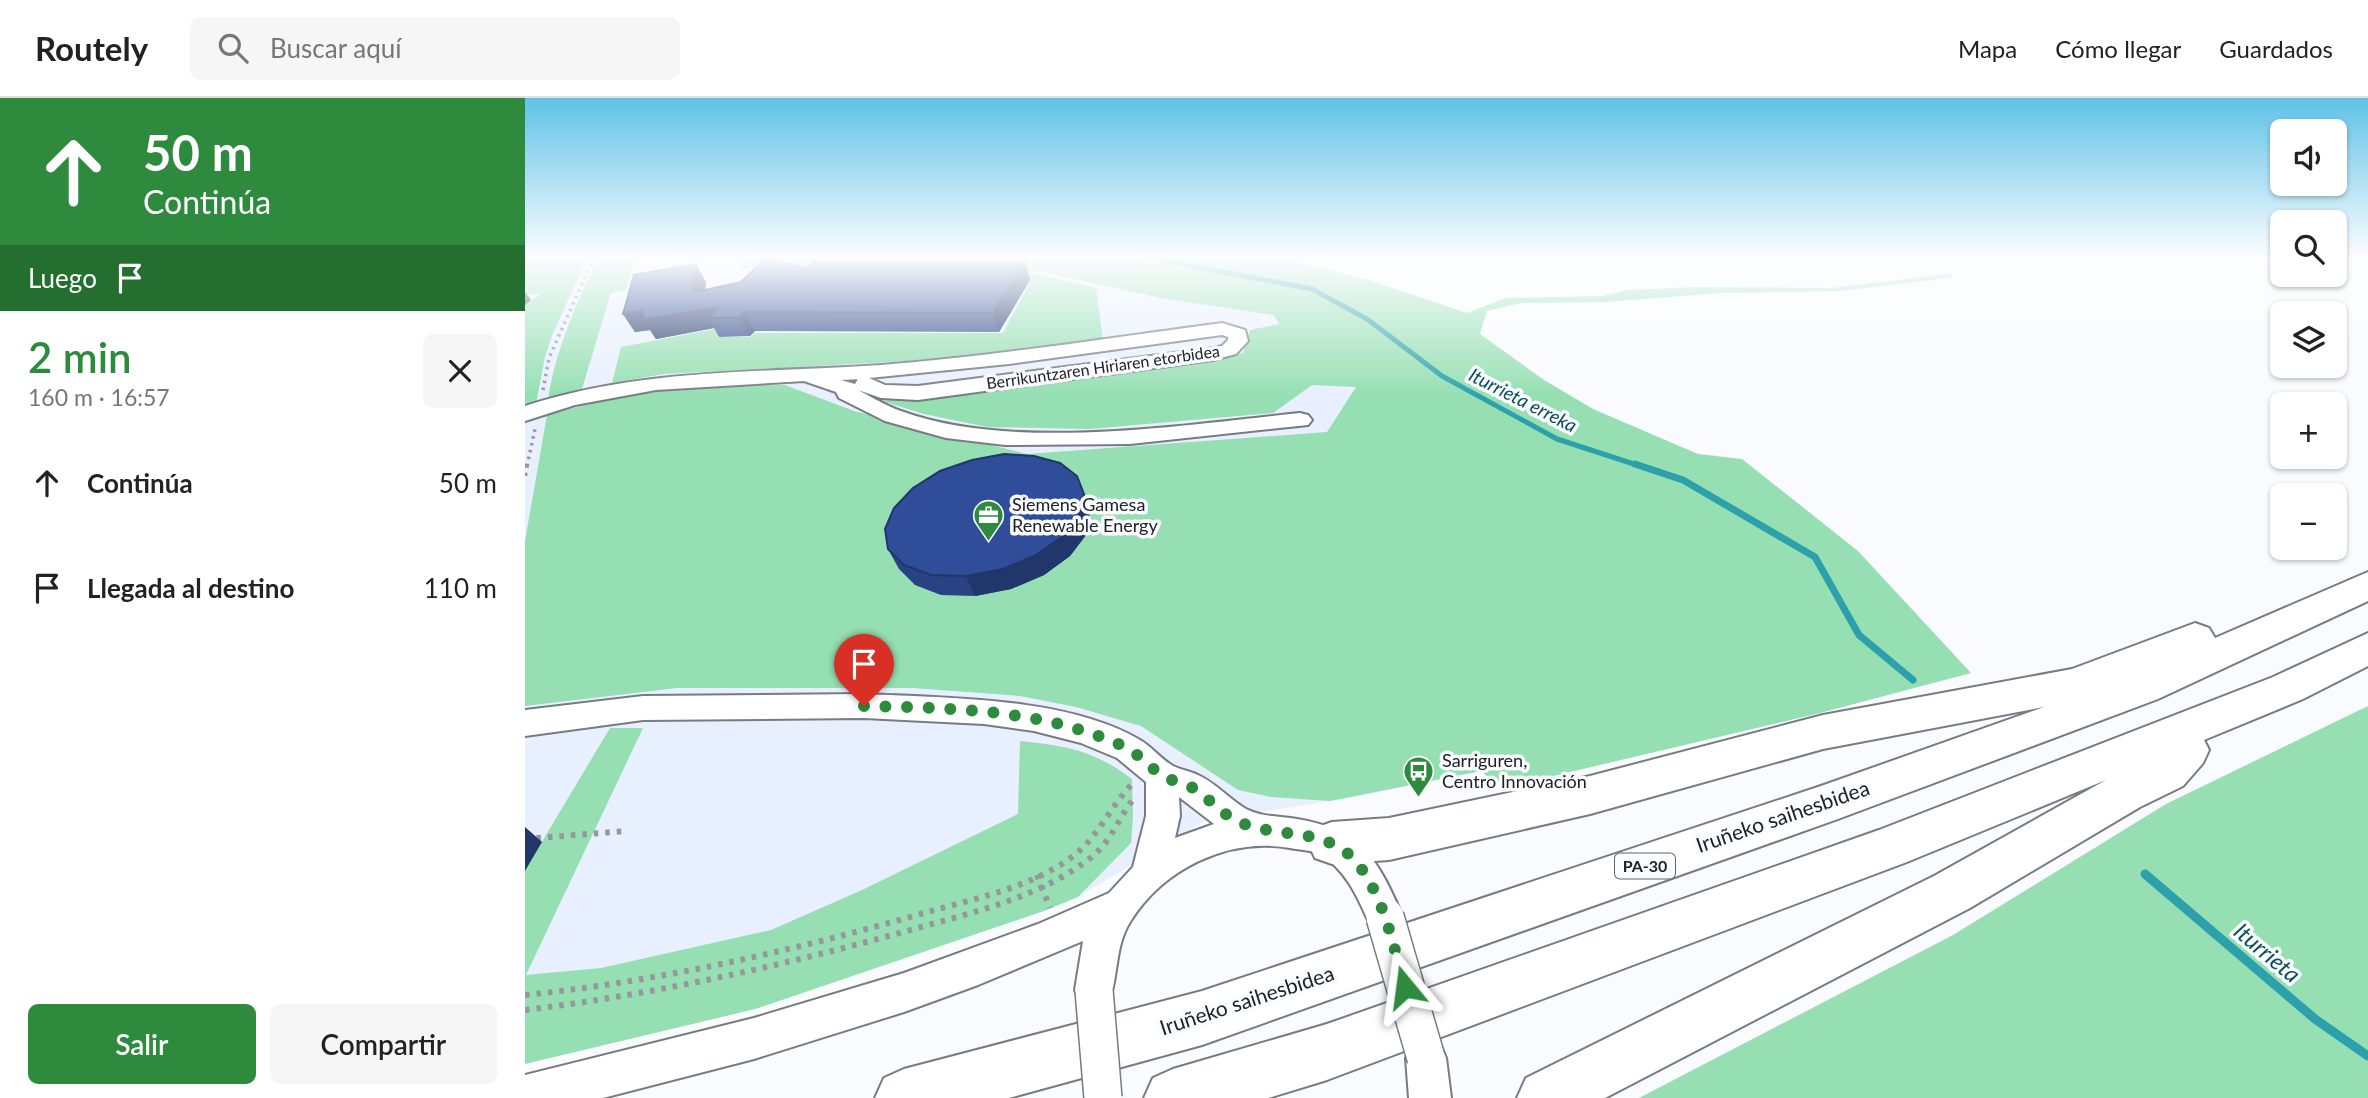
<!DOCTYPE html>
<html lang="es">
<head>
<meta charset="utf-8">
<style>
	body { margin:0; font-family:Lato,sans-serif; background:#f6f6f6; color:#222; height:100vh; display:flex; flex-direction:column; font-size:26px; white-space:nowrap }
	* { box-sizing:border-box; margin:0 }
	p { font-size:23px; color:#767676 }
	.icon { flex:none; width:38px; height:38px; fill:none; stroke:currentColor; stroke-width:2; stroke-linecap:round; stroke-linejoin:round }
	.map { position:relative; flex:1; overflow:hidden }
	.side { display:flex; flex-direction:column; background:#fff; width:525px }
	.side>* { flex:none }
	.top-card { background:#2e8b3d; color:#fff; overflow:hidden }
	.buttons { position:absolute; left:1745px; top:21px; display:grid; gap:14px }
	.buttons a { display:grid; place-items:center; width:77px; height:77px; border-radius:10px; background:#fff; box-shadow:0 2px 5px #0004; font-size:35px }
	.pin { position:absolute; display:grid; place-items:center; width:60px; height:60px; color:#fff; margin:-72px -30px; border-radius:50% 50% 50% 0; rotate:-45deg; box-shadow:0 0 7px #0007 }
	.pin .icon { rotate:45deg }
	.me { position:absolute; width:77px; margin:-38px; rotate:344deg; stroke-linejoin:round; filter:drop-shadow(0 0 5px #0008) }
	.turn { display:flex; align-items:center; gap:24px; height:147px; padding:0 28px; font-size:32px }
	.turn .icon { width:91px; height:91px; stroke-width:2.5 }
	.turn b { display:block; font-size:49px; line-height:60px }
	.then { display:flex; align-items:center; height:66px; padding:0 28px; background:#0003; gap:14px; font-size:26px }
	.round { display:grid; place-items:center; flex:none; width:74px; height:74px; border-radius:10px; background:#f6f6f6 }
	.headline { display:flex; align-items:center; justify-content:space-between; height:119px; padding:0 28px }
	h1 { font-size:42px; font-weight:600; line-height:52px; color:#2e8b3d }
	.action { display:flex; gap:14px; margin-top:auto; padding:14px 28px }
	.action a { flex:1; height:80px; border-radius:10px; background:#2e8b3d; color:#fff; font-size:28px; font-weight:600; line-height:80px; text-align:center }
	.action a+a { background:#f6f6f6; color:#222 }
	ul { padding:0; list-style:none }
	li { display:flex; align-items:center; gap:21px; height:105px; padding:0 28px }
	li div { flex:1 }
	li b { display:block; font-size:26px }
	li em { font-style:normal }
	header { display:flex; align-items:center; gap:42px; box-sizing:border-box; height:98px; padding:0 35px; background:#fff; border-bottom:2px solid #e0e0e0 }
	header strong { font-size:33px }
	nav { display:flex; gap:38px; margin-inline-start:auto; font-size:24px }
	.search { width:490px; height:63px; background:#f6f6f6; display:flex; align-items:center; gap:18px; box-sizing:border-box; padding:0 24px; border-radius:10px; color:#767676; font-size:26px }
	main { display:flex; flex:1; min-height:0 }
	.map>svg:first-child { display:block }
	.built { fill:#e8effe }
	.green { fill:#95dfb2 }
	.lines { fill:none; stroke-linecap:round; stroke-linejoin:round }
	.stream-far2 { stroke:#2ca1ab; stroke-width:5 }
	.stream-far1 { stroke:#2ca1ab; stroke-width:7 }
	.stream { stroke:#2ca1ab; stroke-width:9 }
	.minor-casing { stroke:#777b82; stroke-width:4 }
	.highway-casing { stroke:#777b82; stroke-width:4 }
	.path-far2 { stroke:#95979a; stroke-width:3.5; stroke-dasharray:2.5 4.5; stroke-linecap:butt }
	.path-far1 { stroke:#95979a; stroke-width:4.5; stroke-dasharray:3.5 5; stroke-linecap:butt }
	.path { stroke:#95979a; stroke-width:6; stroke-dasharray:4.5 7; stroke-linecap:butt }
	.minor { fill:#fff; fill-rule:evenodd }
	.highway { fill:#fff; fill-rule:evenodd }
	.minor-bridge-casing { stroke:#777b82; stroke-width:40; stroke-linecap:butt }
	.minor-bridge { stroke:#fff; stroke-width:37 }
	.wall { fill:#284283 }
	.shaded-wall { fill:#21366a }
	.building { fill:#2f4d98; stroke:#21366a; stroke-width:2 }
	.route { stroke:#2e8b3d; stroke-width:12; stroke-dasharray:0 21.6 }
	.labels { text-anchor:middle; stroke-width:7; stroke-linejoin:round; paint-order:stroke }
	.far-street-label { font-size:16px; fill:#202225; stroke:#f9fbfe }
	.shield { fill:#f9fbfe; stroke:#616366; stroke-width:2 }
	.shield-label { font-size:16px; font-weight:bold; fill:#202225 }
	.poi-label { font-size:18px; fill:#202225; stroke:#f9fbfe; text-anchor:start }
	.water-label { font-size:19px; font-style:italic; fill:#0a4f55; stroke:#f9fbfe }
	.near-street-label { font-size:21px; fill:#202225; stroke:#f9fbfe }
	.near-water-label { font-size:23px; font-style:italic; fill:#0a4f55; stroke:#f9fbfe }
</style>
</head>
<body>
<header>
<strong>Routely</strong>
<div class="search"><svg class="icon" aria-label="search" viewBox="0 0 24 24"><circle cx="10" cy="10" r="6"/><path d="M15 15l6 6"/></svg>Buscar aquí</div>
<nav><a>Mapa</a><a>Cómo llegar</a><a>Guardados</a></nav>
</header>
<main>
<section class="side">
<div class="top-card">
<div class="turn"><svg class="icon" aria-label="ahead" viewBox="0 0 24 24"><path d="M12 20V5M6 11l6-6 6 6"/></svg><div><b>50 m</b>Continúa</div></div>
<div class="then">Luego<svg class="icon" aria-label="arrive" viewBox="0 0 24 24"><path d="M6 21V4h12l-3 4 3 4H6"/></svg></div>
</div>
<div class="headline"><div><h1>2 min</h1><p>160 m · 16:57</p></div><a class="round"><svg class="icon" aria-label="close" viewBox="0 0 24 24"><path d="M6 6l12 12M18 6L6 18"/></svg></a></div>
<ul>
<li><svg class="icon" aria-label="ahead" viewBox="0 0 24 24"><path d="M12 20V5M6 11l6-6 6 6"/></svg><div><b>Continúa</b></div><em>50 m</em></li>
<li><svg class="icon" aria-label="arrive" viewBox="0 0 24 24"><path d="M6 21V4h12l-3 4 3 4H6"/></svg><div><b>Llegada al destino</b></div><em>110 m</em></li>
</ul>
<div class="action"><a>Salir</a><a>Compartir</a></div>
</section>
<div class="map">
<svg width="1843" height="1000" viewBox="0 0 1843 1000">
	<rect width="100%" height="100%" fill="#f9fbfe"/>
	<polygon class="built" points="0,159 305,159 327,169 517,174 636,200 749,217 832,289 1024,679 968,684 956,673 832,699 681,722 553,799 519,813 230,911 0,966"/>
	<g class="green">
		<polygon points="0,159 63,159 28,235 20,259 11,306 0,310 0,207 15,196 0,196"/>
		<path d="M73,159H111L101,192L86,195L56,294L23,302C31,249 51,208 73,159Z"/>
		<polygon points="216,159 295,159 317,174 327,169 305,159 753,159 844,182 942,215 981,200 1078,198 1102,192 1171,189 1307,190 1428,175 1425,180 1315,193 1197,195 1080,204 996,205 962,213 955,236 1019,282 1068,311 1173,356 1217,361 1333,453 1446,575 1295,615 1024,679 968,684 956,673 805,703 746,699 713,692 616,628 551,609 495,598 388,590 152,590 0,608 0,443 22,317 102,296 169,288 260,287 329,313 502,356 802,334 831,289 787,287 748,315 565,331 462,329 399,316 357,303 718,255 725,232 754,226 749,217 636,200 517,174 486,173 522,178 571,190 578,242 383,263 139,276 87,285 96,249 200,229 192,239 225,239 230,235 478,235 507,181 300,181 252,176 264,162 215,172"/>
		<polygon points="1843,608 1843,1000 1114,1000 1428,837 1641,706"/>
		<path d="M85,630H118L1,877L76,870L246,832L337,792L493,716L495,643C542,648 568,652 607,681L608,719L606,745L553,799L519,813L230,911L0,966V772Z"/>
	</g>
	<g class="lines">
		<polyline class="stream-far2" points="621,159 787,191 842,221 917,278 1032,341 1115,368"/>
		<polyline class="stream-far1" points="1110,366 1158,382 1290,459 1334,537 1388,582"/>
		<polyline class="stream" points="1620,776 1790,921 1843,958"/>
		<defs>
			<g id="minor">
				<path d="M697,225L720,232L723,243L711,256L688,262L393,302L356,300L333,292C347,299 361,308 376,313C487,354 659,327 775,315L783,317L787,322L783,327L605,346L480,347L421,340L360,323L314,300L311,294L279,283L131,292L50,307L0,323V308C118,270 233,275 356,267C470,258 584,240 697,225ZM697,237L703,239V242L697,248L688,250L393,288L360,287L344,280L484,266ZM333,281L330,286L316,282L336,281Z"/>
				<path d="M339,596C422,600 542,599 615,642C627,649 636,661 648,668C656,672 665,673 673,677C691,685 704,701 721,711C736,719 755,718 772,721C838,732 853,762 878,819L873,831L860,836L847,831C835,805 823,773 796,757C788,752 775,752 765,750C703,739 638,771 605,824C589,850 594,879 583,906L569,911L555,906L550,892L558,843L453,887L379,914L229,961L78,1000H0V977L229,920L379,875L513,826L584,795L608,769L621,718V684L592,660L556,645L509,633L459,626L339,620L118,622L0,638V612L118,598ZM654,699L689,726L650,740L655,718Z"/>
				<polygon points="901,940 915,946 921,960 926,1000 884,1000 881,960 887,946"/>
			</g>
			<g id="highway">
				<polygon points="1843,474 1843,503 1633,601 1313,721 677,947 484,1000 350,1000 359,980 379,971 677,893 1296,688 1519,609 1298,651 1065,716 864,762 807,766 790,760 783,745 790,730 807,724 864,720 1065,678 1298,617 1547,571 1670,525 1684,530 1690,540"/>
				<polygon points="1843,535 1843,568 1778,601 1679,642 1684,652 1678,665 1658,688 1615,709 1445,810 1080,1000 992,1000 1001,980 1409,778 1581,682 1382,764 802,982 743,1000 619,1000 628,980 648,971 802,926 1354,732 1748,579"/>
			</g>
		</defs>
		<use href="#minor" class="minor-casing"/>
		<use href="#highway" class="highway-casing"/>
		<g class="path-far2">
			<polyline points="299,159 310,167"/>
			<polyline points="18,292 24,260 69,159"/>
			<polyline points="2,368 10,331"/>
		</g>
		<polyline class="path-far1" points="0,378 2,366"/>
		<g class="path">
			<polyline points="0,741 101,733"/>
			<polyline points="512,777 525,810"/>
			<path d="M0,897C136,883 267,853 399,815C448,801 505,790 547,759C572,741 585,709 607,686"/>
			<path d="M0,912C132,896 261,867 389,831C449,814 521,798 570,756C587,741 595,718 609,700"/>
		</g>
		<use href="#minor" class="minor"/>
		<use href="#highway" class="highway"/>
		<defs>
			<g id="minor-bridge">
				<polyline points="860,819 901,960"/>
				<polyline points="569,892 578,1000"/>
			</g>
		</defs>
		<use href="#minor-bridge" class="minor-bridge-casing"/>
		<use href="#minor-bridge" class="minor-bridge"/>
	</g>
	<g class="wall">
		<polygon points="500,164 505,182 474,234 230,233 225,238 194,239 189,230 131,241 125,232 110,234 98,216 181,184 180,192 282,171"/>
		<polygon points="559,396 565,416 561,437 545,458 519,477 486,491 450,498 416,497 390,487 374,471 363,451"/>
	</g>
	<g class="shaded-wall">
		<polygon points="500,164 505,182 474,234 468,215"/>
		<polygon points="171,166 181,184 178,211 193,209 183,220 189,230 131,241 125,232 110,234 98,216 117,213 167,195"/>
		<polygon points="0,194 6,202 0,207"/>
		<polygon points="219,214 230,233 225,238 214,220"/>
		<polygon points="559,396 565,416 561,437 545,458 519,477 486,491 450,498 441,478"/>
		<polygon points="0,729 17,744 0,773"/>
	</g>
	<g class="building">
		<polygon points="241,160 282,171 288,164 500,164 468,215 219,214 214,220 183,220 193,209 119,222 117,213 98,216 109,177 171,166 167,195 216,184"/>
		<polygon points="479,356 509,358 535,365 552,378 559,396 554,417 538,438 511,457 478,471 441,478 406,477 379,467 363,451 360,431 369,410 388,390 415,373 447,362"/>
	</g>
	<linearGradient id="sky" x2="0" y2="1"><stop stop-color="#5fc2e7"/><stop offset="0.53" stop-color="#fcfdff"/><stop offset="1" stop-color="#fcfdff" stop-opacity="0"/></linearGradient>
	<rect width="1843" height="299" fill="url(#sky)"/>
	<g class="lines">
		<path class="route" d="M339,608C426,610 519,611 600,649C614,656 625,670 638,678C645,683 655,683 663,687C680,696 693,713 710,722C751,743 804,725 836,770C860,804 869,850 880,889"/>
	</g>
	<defs>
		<symbol id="office-pin" viewBox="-11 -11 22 30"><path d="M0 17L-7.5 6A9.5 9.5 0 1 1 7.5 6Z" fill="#2e8b3d" stroke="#f9fbfe"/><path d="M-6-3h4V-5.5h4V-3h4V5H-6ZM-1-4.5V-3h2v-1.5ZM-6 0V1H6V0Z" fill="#fff"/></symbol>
		<symbol id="bus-pin" viewBox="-11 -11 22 30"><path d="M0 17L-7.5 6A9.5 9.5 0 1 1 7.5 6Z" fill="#2e8b3d" stroke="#f9fbfe"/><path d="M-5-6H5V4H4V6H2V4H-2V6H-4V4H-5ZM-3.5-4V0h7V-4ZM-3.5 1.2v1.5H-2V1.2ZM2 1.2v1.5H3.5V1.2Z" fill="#fff"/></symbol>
	</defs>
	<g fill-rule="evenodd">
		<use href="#office-pin" x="446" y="400" width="35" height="47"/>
		<use href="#bus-pin" x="876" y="656" width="35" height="47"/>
	</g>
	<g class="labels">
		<g class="far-street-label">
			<text transform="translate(578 269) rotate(-8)" y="6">Berrikuntzaren Hiriaren etorbidea</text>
		</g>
		<rect class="shield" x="1090" y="755.5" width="60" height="25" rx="5"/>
		<g class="shield-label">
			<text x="1120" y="774">PA-30</text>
		</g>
		<g class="poi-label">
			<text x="487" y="413">Siemens Gamesa<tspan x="487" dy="21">Renewable Energy</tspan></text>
			<text x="917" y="669">Sarriguren,<tspan x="917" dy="21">Centro Innovación</tspan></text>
		</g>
		<g class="water-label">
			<text transform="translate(998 302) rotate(27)" y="7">Iturrieta erreka</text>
		</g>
		<g class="near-street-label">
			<text transform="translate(1258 719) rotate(-19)" y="7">Iruñeko saihesbidea</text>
			<text transform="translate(722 903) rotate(-18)" y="7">Iruñeko saihesbidea</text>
		</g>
		<g class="near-water-label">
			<text transform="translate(1742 855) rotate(40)" y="8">Iturrieta</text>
		</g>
	</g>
</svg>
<div class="buttons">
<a><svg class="icon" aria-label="sound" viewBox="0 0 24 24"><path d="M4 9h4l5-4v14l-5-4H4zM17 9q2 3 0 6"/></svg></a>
<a><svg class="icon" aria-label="search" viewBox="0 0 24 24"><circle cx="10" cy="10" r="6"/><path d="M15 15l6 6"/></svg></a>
<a><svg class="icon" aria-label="layers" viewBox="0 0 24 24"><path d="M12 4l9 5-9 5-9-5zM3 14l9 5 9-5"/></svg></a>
<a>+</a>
<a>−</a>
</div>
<div class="pin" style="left:339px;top:608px;background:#d93025"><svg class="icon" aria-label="arrive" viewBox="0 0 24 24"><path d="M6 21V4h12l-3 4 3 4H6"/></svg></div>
<svg class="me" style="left:880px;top:889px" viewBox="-20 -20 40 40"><path d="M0-17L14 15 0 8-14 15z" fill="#2e8b3d" stroke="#fff" stroke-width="4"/></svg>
</div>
</main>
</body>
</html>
